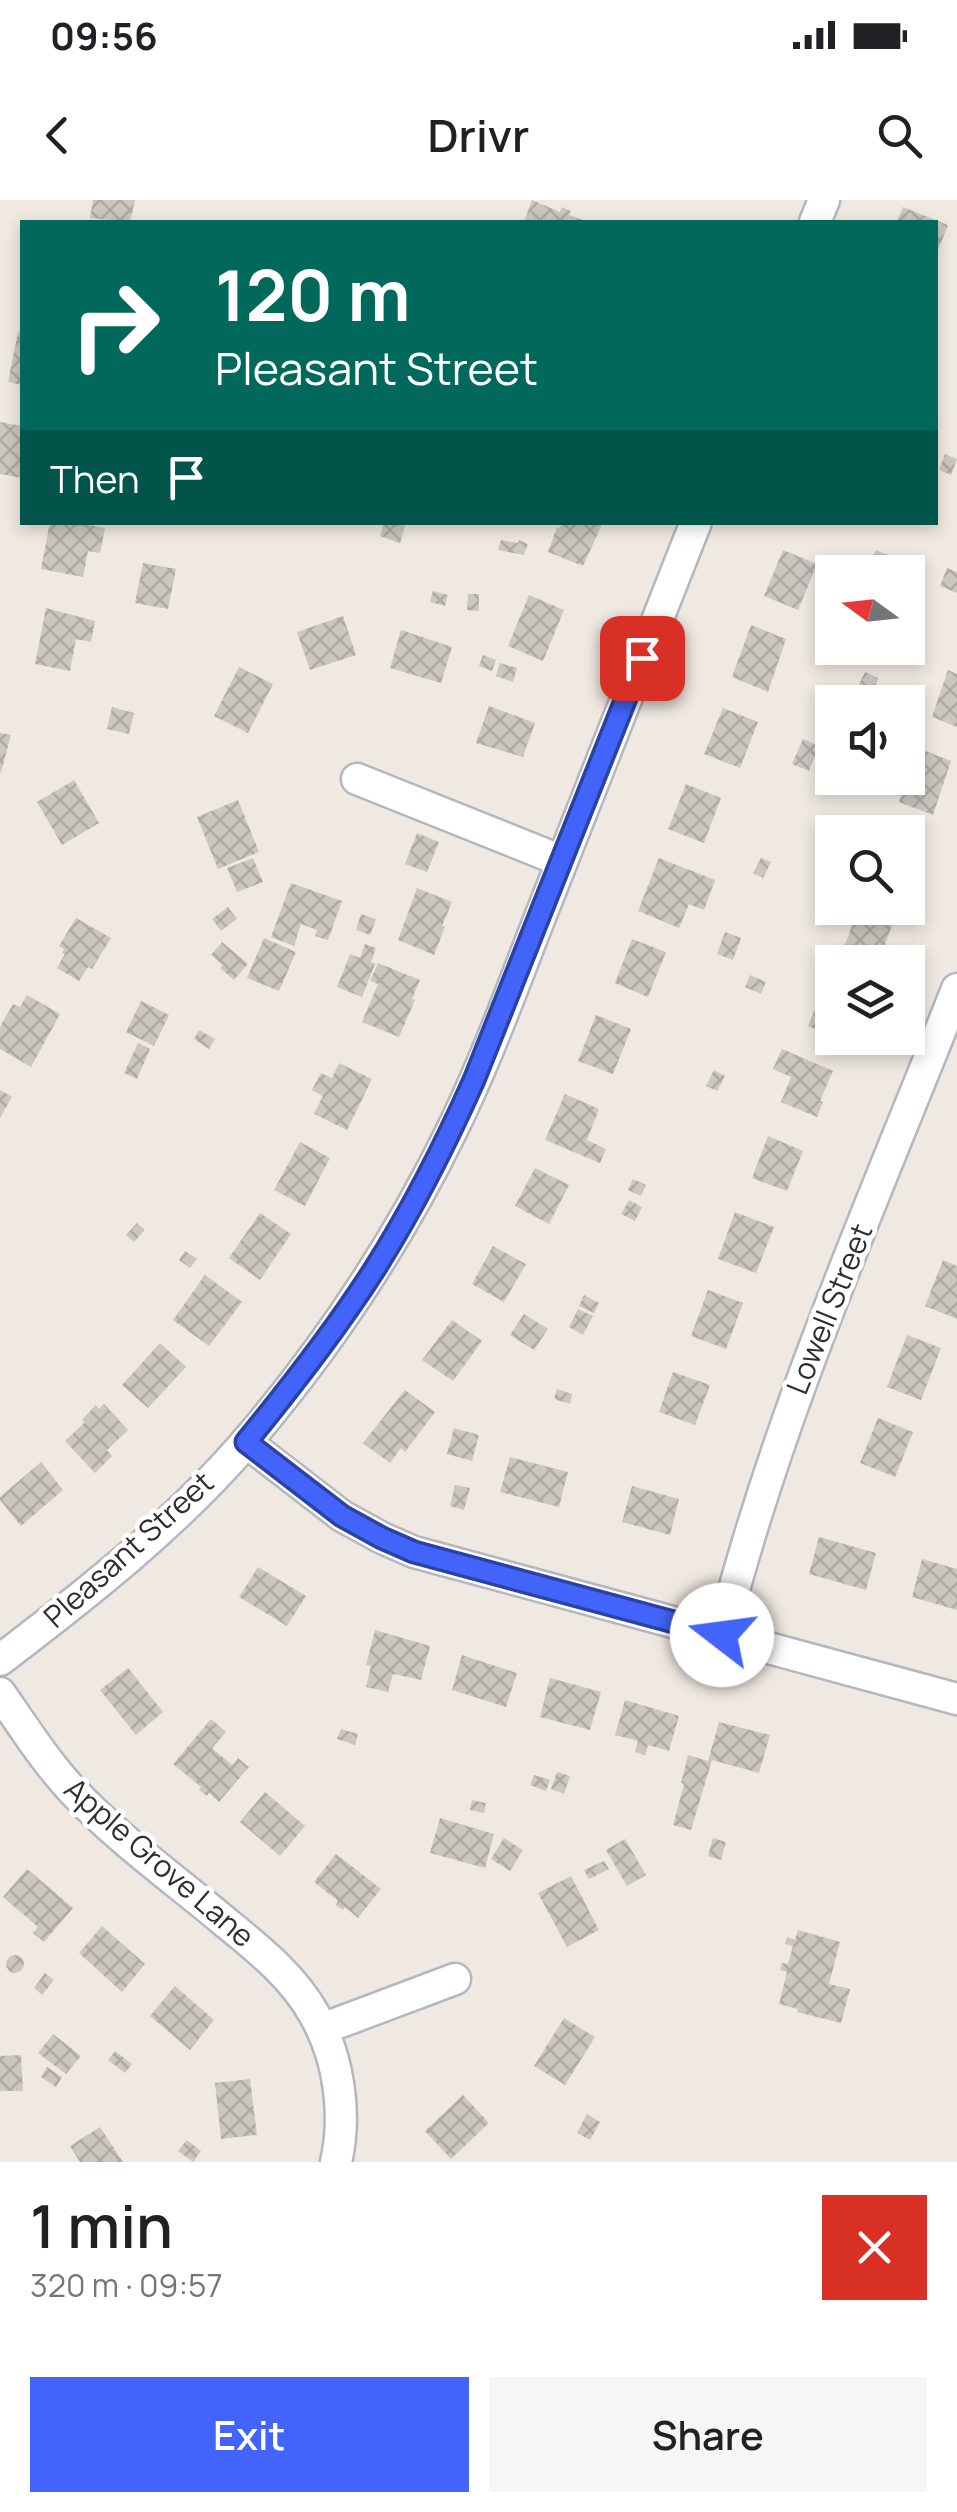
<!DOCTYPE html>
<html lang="en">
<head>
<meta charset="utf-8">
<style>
	body { margin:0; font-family:Manrope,sans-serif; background:#f6f6f6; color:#202124; height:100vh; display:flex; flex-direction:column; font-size:38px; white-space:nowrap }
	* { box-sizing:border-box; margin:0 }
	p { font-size:32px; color:#757577 }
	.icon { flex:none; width:55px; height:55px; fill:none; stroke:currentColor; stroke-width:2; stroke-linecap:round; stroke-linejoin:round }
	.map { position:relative; height:1962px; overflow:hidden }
	.side { display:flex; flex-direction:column; background:#fff; flex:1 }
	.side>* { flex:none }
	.top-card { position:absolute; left:20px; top:20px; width:918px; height:305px; border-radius:0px; box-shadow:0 5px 15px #0003; background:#00695c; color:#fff; overflow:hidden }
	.needle { width:65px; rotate:285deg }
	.controls { position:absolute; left:815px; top:355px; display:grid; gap:20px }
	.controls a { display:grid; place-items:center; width:110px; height:110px; border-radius:0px; background:#fff; box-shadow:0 5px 15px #0003; font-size:50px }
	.pin { position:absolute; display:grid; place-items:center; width:85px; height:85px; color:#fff; margin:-42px; border-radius:20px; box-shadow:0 5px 15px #0006 }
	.me { position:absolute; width:110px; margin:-55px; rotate:285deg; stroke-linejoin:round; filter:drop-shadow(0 0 8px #0008) }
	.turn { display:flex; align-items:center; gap:35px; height:210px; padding:0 30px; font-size:45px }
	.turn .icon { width:130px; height:130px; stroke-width:2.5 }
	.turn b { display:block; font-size:70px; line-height:85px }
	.then { display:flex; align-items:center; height:95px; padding:0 30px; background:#0003; gap:20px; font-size:38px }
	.round { display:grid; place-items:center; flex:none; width:105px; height:105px; border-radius:0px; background:#f6f6f6 }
	.overview { display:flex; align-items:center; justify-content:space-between; height:170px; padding:0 30px }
	h1 { font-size:60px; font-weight:600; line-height:75px }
	.action { display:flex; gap:20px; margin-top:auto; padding:20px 30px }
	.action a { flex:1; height:115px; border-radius:0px; background:#4264fb; color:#fff; font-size:40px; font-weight:600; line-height:115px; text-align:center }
	.action a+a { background:#f6f6f6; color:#202124 }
	.status { display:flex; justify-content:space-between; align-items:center; height:70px; padding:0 50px; background:#fff; direction:ltr }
	.status svg { height:28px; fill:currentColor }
	header { display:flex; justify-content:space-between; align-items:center; height:130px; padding:0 30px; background:#fff; font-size:45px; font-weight:600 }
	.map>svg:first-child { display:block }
	.building { fill:url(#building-cross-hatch) }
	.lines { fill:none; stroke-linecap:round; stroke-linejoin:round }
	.minor-casing { stroke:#b4b7c1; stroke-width:35 }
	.minor { stroke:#fff; stroke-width:30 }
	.route-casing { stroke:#2b41a3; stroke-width:25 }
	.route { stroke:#4264fb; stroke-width:18 }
	.labels { text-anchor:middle; stroke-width:9; stroke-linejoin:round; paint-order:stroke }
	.street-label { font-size:30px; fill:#2e2e2e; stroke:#fff }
</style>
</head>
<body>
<div class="status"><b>09:56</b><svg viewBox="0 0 49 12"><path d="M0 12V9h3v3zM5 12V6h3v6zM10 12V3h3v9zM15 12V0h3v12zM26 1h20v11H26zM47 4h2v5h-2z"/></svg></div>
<header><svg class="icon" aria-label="back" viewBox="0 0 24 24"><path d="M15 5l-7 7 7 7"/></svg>Drivr<svg class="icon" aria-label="search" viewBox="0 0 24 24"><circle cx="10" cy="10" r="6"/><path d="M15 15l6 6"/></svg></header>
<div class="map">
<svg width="957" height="1962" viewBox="0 0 957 1962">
	<defs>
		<pattern id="building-cross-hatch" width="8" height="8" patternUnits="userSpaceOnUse" patternTransform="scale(2.5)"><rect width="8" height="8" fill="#cbc7bf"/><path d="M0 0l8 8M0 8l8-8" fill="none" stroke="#afaba4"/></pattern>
	</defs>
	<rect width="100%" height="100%" fill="#efe9e1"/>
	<g class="building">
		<polygon points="93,0 135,0 130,22 90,18"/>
		<polygon points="532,0 560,12 562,7 571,11 569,15 588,22 524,22"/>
		<polygon points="903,7 948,25 935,58 935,22 897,22"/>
		<polygon points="18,132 22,133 22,185 8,182"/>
		<polygon points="0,222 22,226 22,278 0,274"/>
		<polygon points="945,254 957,259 951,275 939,270"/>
		<polygon points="50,322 74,322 105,328 100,353 88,351 83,377 41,369"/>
		<polygon points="384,322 405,326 400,343 380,336"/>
		<polygon points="562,322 603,322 583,366 548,352 557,327 560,328"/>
		<polygon points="501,340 518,343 519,340 528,344 524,355 498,350"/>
		<polygon points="783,350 817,364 798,410 764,396"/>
		<polygon points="876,350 892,357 887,367 872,360"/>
		<polygon points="850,358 875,368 873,372 843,372"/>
		<polygon points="143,363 176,369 168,409 135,403"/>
		<polygon points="947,368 957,372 957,393 940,386"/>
		<polygon points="433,391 448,395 445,406 430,402"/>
		<polygon points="468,394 479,394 479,411 467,410"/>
		<polygon points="529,395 564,410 543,461 508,446"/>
		<polygon points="46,408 95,421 91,442 76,439 70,471 35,464"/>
		<polygon points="343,416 356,455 310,470 297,432"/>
		<polygon points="751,425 786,439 768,492 732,477"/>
		<polygon points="401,430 452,447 441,483 390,468"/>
		<polygon points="483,455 496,460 492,471 479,466"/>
		<polygon points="500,463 517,468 513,482 496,476"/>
		<polygon points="239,467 273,484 248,533 214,516"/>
		<polygon points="948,470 957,474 957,527 932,517"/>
		<polygon points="865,472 878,478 870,502 860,502 852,499"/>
		<polygon points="489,506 535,523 523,557 476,543"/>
		<polygon points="112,507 134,513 129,534 107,529"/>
		<polygon points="723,508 758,522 740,568 704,554"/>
		<polygon points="0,533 11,535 1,572 0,572"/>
		<polygon points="803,539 819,546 809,571 792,564"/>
		<polygon points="918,548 951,561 933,615 899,602"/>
		<polygon points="74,580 99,623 62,645 37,602"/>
		<polygon points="686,584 721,598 704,643 668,629"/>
		<polygon points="238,600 259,652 218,669 197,617"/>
		<polygon points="417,633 439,642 427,672 405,664"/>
		<polygon points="908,634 925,640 908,688"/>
		<polygon points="253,658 263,682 237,692 227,668"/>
		<polygon points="659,658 715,680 704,710 689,704 679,728 638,711"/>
		<polygon points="761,658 771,662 763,678 753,673"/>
		<polygon points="291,683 342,701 328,740 315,736 317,730 301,724 294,746 271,737"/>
		<polygon points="417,688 452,702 442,726 445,727 434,755 398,740"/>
		<polygon points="228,707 237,719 221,731 212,719"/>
		<polygon points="858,709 893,723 878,762 843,750"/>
		<polygon points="361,714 376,719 370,735 356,730"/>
		<polygon points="76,718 111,738 92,769 88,767 79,781 57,768 65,754 62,753 64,749 59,746"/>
		<polygon points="725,732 741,738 733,760 717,754"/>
		<polygon points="264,738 296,752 279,791 247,778"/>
		<polygon points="632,739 666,752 648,797 615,783"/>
		<polygon points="222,742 248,764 234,780 220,768 223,765 211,755"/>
		<polygon points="365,744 376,748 371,762 375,764 362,797 337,787 350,754 360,758"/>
		<polygon points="378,763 420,780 412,799 415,800 399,837 362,822 378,784 370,781"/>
		<polygon points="750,775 766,782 761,794 745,787"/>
		<polygon points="827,780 832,783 832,836 808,826"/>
		<polygon points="27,795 60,814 31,867 0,849 0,827 13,804 20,807"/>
		<polygon points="141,801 169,815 154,846 126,832"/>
		<polygon points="596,815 631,829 613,874 578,861"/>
		<polygon points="199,830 215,839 209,849 194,839"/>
		<polygon points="138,843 150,849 137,879 124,873"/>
		<polygon points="782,849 833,871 820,901 823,902 817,917 781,902 791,877 773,869"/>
		<polygon points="339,863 372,879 347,930 314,914 323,896 312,890 321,873 332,878"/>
		<polygon points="714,870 725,876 717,891 706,886"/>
		<polygon points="0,890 12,897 0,918"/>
		<polygon points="565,894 599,909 587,940 606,949 600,963 545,940"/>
		<polygon points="768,936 803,951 787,991 752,978"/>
		<polygon points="300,942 330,958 305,1006 274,990"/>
		<polygon points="535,968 569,985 549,1024 515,1006"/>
		<polygon points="633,979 646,985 641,996 628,990"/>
		<polygon points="629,1000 642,1007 635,1021 621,1014"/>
		<polygon points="735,1012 774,1027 756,1073 718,1059"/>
		<polygon points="260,1013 291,1034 260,1080 229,1058"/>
		<polygon points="137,1023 145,1030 134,1042 126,1035"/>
		<polygon points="493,1046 526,1064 504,1102 472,1084"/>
		<polygon points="185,1051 197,1059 190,1068 179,1060"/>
		<polygon points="943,1060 957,1066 957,1119 925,1106"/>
		<polygon points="205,1075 242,1102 209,1146 173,1120"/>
		<polygon points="708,1090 743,1103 726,1149 691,1136"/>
		<polygon points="584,1095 599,1103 594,1113 579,1106"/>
		<polygon points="578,1109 593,1116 583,1135 569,1127"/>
		<polygon points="524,1114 548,1129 534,1150 510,1135"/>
		<polygon points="452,1120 482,1141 453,1181 422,1160"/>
		<polygon points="907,1135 941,1148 921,1200 887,1187"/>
		<polygon points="160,1143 186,1167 148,1208 122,1185"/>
		<polygon points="673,1172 710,1185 695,1225 659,1212"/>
		<polygon points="557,1189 572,1194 570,1204 554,1199"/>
		<polygon points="405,1190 435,1212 405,1252 401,1248 390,1263 363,1243"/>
		<polygon points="104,1204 128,1230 107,1250 112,1256 95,1273 65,1241 85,1222 82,1220 96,1205 99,1209"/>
		<polygon points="878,1218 913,1232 895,1277 860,1263"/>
		<polygon points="454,1228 479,1235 472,1261 447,1254"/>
		<polygon points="510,1257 568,1272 559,1307 500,1292"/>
		<polygon points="41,1262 63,1290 21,1326 0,1300 0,1297"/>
		<polygon points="455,1285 470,1288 464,1310 450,1306"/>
		<polygon points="632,1286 679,1299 670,1335 622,1322"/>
		<polygon points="819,1337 876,1353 866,1390 809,1374"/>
		<polygon points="922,1359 957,1369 957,1410 912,1397"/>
		<polygon points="258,1367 306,1396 287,1426 239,1397"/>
		<polygon points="375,1430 430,1446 421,1480 393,1474 388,1492 366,1487 371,1466 366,1465"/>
		<polygon points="462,1455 517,1473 506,1507 452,1490"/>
		<polygon points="128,1468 163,1512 136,1535 100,1490"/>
		<polygon points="550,1478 601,1492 590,1530 540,1517"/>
		<polygon points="625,1500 679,1516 669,1551 648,1545 645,1555 635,1552 638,1541 615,1535"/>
		<polygon points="211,1519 226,1532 212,1548 232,1565 238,1558 249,1567 219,1602 209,1593 207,1596 199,1590 201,1587 173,1564"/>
		<polygon points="719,1522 770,1535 759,1573 712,1560 691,1630 673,1625 684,1584 681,1583 688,1555 708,1561"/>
		<polygon points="341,1529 358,1534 355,1545 337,1539"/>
		<polygon points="557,1572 570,1576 564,1594 551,1589"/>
		<polygon points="534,1575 550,1580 546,1591 530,1585"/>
		<polygon points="265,1592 305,1626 280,1656 240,1622"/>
		<polygon points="472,1600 486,1603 484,1613 470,1610"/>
		<polygon points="440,1618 494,1634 485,1668 430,1653"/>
		<polygon points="504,1638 523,1650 510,1671 491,1659"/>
		<polygon points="713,1638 726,1642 721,1660 708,1656"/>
		<polygon points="625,1639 646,1675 627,1686 606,1650"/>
		<polygon points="336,1654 381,1689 358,1718 345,1707 343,1710 336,1705 338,1701 314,1682"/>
		<polygon points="604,1661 609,1669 589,1679 584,1670"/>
		<polygon points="27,1669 73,1708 44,1742 33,1733 38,1727 3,1697"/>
		<polygon points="571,1676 599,1730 567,1747 538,1693"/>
		<polygon points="102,1726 145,1764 122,1792 79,1753"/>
		<polygon points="798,1730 840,1742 829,1784 850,1789 841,1823 797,1812 798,1809 779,1804 787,1772 780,1770 782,1763 788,1764 793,1746 785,1744 787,1737 795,1740"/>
		<circle cx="15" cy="1764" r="9"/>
		<polygon points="45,1773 54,1780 42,1795 34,1788"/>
		<polygon points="175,1786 214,1820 190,1850 150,1816"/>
		<polygon points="564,1818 595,1837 565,1885 534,1866"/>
		<polygon points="53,1834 81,1856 66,1874 38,1853"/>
		<polygon points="115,1851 132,1864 125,1873 108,1860"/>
		<polygon points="21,1855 23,1891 0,1891 0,1856"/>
		<polygon points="47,1867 62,1877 56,1887 41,1877"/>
		<polygon points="250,1879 257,1935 221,1939 215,1883"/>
		<polygon points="463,1895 489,1923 451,1959 425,1931"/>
		<polygon points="587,1914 600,1922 590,1940 577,1933"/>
		<polygon points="100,1927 123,1962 80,1962 70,1946"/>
		<polygon points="187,1940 201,1951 193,1962 178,1951"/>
	</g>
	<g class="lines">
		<defs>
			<g id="minor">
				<polyline points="815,22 824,0"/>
				<polyline points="357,579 562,661"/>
				<polyline points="246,1242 342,1316 382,1338 414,1352 957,1499"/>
				<path d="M722,1435C778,1213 873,1002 957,789"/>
				<path d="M0,1460C88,1393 176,1324 248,1240C328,1146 397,1042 451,932C490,853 519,769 552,687C600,566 648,444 696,322"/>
				<path d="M0,1493C23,1526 45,1561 73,1591C118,1639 174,1679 224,1721C257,1748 293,1776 314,1814C339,1857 347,1914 336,1962"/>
				<polyline points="322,1829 455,1779"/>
			</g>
		</defs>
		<use href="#minor" class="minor-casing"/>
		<use href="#minor" class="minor"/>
	</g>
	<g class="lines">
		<defs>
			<path id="route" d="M642,458L474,880C445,945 412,1010 374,1070C335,1131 291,1187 246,1242L342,1316L382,1338L414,1352L722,1435"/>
		</defs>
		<use href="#route" class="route-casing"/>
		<use href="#route" class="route"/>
	</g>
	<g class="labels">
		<g class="street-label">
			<text transform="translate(830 1109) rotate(-68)" y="10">Lowell Street</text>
			<text transform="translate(129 1350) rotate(-42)" y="10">Pleasant Street</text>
			<text transform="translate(159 1663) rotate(41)" y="10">Apple Grove Lane</text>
		</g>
	</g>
</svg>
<div class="controls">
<a><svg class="needle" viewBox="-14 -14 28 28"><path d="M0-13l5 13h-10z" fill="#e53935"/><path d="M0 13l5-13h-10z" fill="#757577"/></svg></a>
<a><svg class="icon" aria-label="sound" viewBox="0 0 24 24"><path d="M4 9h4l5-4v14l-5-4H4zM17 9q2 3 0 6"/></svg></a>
<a><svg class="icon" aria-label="search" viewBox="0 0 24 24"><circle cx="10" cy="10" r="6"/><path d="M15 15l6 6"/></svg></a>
<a><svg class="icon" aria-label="layers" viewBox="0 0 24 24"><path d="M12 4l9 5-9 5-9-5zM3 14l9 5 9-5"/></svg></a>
</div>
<div class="pin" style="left:642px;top:458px;background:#d93025"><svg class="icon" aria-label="arrive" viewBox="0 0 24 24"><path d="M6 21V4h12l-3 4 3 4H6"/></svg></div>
<svg class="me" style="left:722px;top:1435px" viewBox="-20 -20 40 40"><circle r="19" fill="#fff"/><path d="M0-13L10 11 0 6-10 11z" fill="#4264fb"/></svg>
<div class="top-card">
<div class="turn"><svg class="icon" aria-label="right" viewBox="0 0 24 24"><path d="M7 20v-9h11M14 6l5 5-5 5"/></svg><div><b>120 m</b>Pleasant Street</div></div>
<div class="then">Then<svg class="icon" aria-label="arrive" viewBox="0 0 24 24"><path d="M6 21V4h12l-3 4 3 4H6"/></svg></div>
</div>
</div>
<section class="side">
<div class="overview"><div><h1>1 min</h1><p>320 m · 09:57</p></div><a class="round" style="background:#d93025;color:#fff"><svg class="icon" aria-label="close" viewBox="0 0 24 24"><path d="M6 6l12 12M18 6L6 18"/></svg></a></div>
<div class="action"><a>Exit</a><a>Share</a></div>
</section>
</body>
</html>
